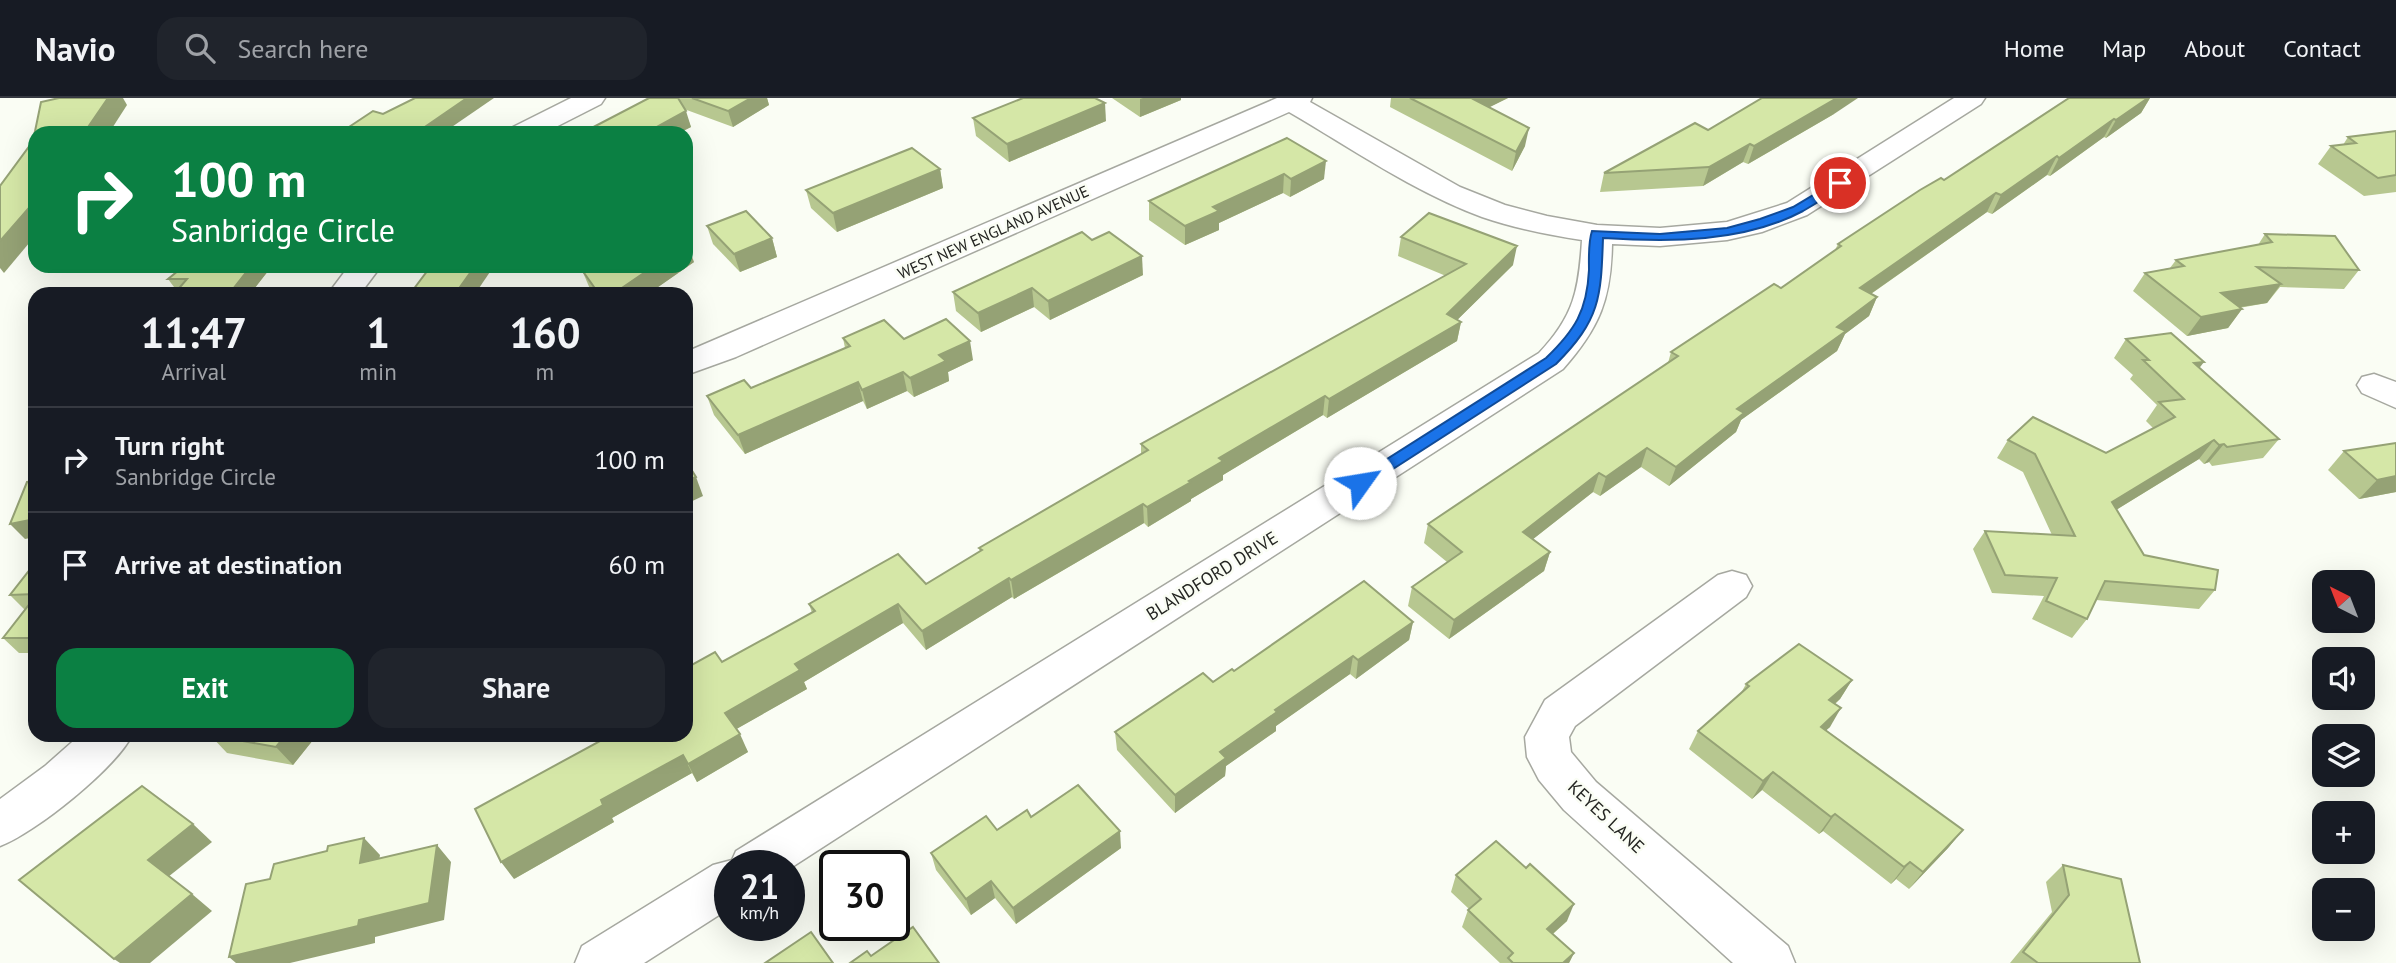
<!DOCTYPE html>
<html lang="en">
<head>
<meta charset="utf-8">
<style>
	body { margin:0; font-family:"PT Sans",sans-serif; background:#20242c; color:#f1f3f6; height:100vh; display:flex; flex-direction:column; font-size:26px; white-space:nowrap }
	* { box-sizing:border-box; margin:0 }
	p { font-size:23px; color:#9ea1a6 }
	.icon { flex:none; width:38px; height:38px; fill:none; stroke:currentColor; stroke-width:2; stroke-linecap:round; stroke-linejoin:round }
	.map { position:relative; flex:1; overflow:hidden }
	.drawer { position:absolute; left:28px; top:189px; width:665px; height:455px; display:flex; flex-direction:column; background:#171b24; border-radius:21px; box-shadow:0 7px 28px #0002 }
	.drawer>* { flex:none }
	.guide { position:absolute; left:28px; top:28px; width:665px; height:147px; border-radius:21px; box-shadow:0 7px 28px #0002; background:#0b8043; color:#fff; overflow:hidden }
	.needle { width:46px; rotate:318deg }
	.controls { position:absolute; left:2312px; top:472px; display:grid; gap:14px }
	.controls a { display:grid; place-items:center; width:63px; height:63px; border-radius:14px; background:#171b24; box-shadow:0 7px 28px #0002; font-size:35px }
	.speed { position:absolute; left:714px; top:752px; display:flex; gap:14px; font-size:35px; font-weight:700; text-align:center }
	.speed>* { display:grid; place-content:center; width:91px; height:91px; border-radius:50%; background:#171b24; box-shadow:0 7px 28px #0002; line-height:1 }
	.speed small { font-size:18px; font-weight:400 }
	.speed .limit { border:4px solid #111; border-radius:10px; background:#fff; color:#111 }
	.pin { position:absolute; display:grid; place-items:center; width:60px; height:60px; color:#fff; margin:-30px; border:4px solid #fff; border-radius:50%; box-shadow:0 2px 7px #0007 }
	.me { position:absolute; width:77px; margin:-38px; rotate:58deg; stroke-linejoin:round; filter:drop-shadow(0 0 5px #0008) }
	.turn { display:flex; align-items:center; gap:24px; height:147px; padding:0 28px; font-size:32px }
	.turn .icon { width:91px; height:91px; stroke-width:2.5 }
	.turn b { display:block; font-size:49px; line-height:60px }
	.eta { display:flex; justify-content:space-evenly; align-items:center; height:119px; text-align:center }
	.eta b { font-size:42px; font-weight:600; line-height:49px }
	.button { display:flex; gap:14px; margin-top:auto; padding:14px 28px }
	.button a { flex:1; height:80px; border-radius:21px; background:#0b8043; color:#fff; font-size:28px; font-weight:600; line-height:80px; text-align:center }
	.button a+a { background:#20242c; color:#f1f3f6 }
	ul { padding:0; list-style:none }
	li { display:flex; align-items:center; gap:21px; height:105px; padding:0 28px; border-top:2px solid #363941 }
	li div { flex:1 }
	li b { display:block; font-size:26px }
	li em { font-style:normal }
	header { display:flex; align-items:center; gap:42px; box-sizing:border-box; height:98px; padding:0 35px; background:#171b24; border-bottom:2px solid #363941 }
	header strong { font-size:33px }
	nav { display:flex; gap:38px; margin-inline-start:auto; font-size:24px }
	.search { width:490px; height:63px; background:#20242c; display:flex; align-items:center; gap:18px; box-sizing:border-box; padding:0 24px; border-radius:21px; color:#9ea1a6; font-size:26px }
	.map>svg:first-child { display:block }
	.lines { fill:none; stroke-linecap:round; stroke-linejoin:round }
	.minor-casing { stroke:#a6a8a0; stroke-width:3 }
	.minor { fill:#fff; fill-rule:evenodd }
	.wall { fill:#b7c790 }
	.shaded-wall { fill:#95a275 }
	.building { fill:#d5e7a7; stroke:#95a275; stroke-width:2 }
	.route { fill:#1a73e8; stroke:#114b97; stroke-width:2 }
	.labels { text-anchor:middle; stroke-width:5; stroke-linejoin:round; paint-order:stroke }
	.far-street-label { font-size:16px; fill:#242522; stroke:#fafdf4 }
	.street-label { font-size:18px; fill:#242522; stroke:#fafdf4 }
</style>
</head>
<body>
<header>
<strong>Navio</strong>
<div class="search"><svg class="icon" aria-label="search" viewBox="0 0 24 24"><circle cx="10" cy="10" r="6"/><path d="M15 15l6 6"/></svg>Search here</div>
<nav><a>Home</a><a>Map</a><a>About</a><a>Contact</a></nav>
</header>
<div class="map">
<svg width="2396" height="865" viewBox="0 0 2396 865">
	<rect width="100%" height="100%" fill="#fafdf4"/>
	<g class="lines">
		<defs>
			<g id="minor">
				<polygon points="571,0 605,0 601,6 544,35 509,35 513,29"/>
				<path d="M1277,0H1312L1310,4L1460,89L1505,107L1547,118L1597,127L1660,130L1727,124L1787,105L1954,0H1985L1981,6L1807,117L1762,134L1727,142L1660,148L1612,146C1611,201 1600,229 1563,271L789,771V768H730V810L644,865H575L582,848L713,767L732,762L736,753L1539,255C1574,218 1579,192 1582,142C1548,137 1514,130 1482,119C1414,94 1351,50 1289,14L736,259L686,277V254Z"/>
				<polygon points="349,168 381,168 360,196 328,196"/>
				<polygon points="2374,276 2396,284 2396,310 2362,295 2357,287 2362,279"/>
				<polygon points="1732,473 1746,477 1752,488 1746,499 1575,628 1569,639 1571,654 1596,684 1788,848 1795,865 1733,865 1564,712 1539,682 1527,659 1525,639 1545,602 1718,477"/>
				<path d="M80,637H132C116,670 35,735 0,748V701L45,668Z"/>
			</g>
		</defs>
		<use href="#minor" class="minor-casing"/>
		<use href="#minor" class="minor"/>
	</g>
	<g class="wall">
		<polygon points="649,0 767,0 769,7 733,29 684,11 691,29 679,35 582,35"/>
		<polygon points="1112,0 1181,0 1181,2 1140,19"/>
		<polygon points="1391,0 1508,0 1489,9 1525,48 1512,73 1390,9"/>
		<polygon points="2069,0 2150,0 2141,15 2106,40 2104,39 2050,78 2047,77 1992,116 1987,114 1871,196 1877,199 1869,218 1845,236 1837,253 1741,322 1736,334 1669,388 1641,369 1600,398 1593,394 1533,441 1550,454 1544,473 1449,541 1408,508 1412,489 1447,464 1424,445 1428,426 1668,265 1671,254 1781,190 1835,152 1838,146 1944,82"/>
		<polygon points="1834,16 1748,66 1743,64 1703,88 1600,94 1604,75 1708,32"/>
		<polygon points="973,20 1106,23 1009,64 976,38"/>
		<polygon points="2396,33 2396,94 2364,98 2318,66 2331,48 2343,47 2348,39"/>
		<polygon points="1287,40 1324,81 1290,99 1283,95 1219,125 1219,132 1185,147 1149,122 1149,103"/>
		<polygon points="940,71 943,90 837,134 811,110 806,92"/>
		<polygon points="707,128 772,140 777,159 740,174 713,146"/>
		<polygon points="2265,136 2359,172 2344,191 2280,189 2267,205 2239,210 2242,211 2228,230 2187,238 2133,193 2145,175 2170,170 2176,162 2258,147"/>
		<polygon points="1401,139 1513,167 1457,222 1461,224 1457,243 1327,320 1323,317 1223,377 1223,382 1191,401 1191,403 1148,429 1144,425 1014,501 1012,499 926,552 903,525 804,584 807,591 736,631 748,654 697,684 692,675 612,720 614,724 514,781 686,637 722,564 812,515 809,506 926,486 980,454 979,450 1141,356 1141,346 1446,178 1398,158"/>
		<polygon points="1092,142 1143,177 1050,222 1034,209 981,234 956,213 953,194"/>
		<polygon points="694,164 648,196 593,196 590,191 582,172"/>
		<polygon points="272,168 250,196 174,196 177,193 168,181"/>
		<polygon points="843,240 904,241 973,262 948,274 949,283 914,299 907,293 867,311 863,303 745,356 714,317 707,298 751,290 845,250"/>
		<polygon points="2126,241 2199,270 2279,341 2263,360 2212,368 2209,364 2204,366 2199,361 2116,412 2144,457 2215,492 2199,511 2096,502 2087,521 2072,540 2032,521 2044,498 1992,495 1973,451 1985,433 2052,437 2023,374 1997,360 2008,342 2106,355 2154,331 2146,323 2157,307 2130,281 2133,277 2114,260"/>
		<polygon points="2396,345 2396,394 2359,401 2328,372 2344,353"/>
		<polygon points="35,465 35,555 19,555 3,540 25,512 10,497"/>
		<polygon points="1413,524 1409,542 1356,581 1350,576 1276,628 1276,633 1226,668 1225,678 1175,715 1117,652 1115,634 1234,573"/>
		<polygon points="1852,582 1840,601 1835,606 1830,629 1826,632 1963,732 1948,750 1909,791 1896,781 1891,786 1823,733 1819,736 1762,692 1752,701 1689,651 1698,633 1741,595 1746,586"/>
		<polygon points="210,637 317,637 293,667 227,655"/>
		<polygon points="1031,719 1121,750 1016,826 995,800 971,817 936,772 931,755"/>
		<polygon points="2063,767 2140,865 2010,865 2052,814 2046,784"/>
		<polygon points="1456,777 1567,823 1553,836 1574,855 1569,865 1500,865 1462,829 1468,812 1469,811 1451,794"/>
	</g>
	<g class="shaded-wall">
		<polygon points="108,0 123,0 127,7 109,35 84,35"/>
		<polygon points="467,0 494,0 443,35 416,35"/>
		<polygon points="751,0 767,0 769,7 733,29 728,13"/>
		<polygon points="1143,0 1181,0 1181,2 1140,19 1140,1"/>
		<polygon points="1474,0 1508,0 1470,19 1473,1"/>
		<polygon points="1837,0 1858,0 1834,16 1748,66 1754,48"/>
		<polygon points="2138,0 2150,0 2141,15 2106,40 2116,22"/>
		<polygon points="1105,5 1106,23 1009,64 1007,46"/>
		<polygon points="686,13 691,29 679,35 646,35"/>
		<polygon points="2114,21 2104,39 2050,78 2059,60"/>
		<polygon points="1529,30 1525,48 1512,73 1516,54"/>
		<polygon points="1750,46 1743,64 1703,88 1709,69"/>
		<polygon points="2057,58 2047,77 1992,116 2001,97"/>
		<polygon points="1326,63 1324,81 1290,99 1291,81"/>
		<polygon points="940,71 943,90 837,134 833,115"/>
		<polygon points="1284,76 1283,95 1219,125 1219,132 1185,147 1185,128 1213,109"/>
		<polygon points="1996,95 1987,114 1852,209 1860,190"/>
		<polygon points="35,103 35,138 4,175 0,170 0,143"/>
		<polygon points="772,140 777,159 740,174 734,156"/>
		<polygon points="687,145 694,164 648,196 613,196 654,168 686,168 686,146"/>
		<polygon points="1517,148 1513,167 1446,233 1461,224 1457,243 1327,320 1329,301 1447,216"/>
		<polygon points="1142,158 1143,177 1050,222 1048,203"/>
		<polygon points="251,168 272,168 250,196 229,196"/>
		<polygon points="475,168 494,168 475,196 455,196"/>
		<polygon points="2281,186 2267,205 2208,214 2221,195"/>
		<polygon points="1032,190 1034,209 981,234 978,215"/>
		<polygon points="1877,199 1869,218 1845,236 1837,253 1741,322 1736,334 1669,388 1676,369 1737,311 1837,229"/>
		<polygon points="2242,211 2228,230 2187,238 2201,219"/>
		<polygon points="970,243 973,262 948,274 949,283 914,299 910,280 939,257"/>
		<polygon points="2204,264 2190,282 2194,265"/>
		<polygon points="903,274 907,293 867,311 862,292"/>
		<polygon points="858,284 863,303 745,356 738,337"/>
		<polygon points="1325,298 1323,317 1223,377 1223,382 1191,401 1191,403 1148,429 1147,409 1219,360"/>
		<polygon points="2214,342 2199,361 2098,423 2112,404"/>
		<polygon points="2224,346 2209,364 2204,366 2219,347"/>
		<polygon points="1647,350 1641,369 1600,398 1606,379"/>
		<polygon points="1599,375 1593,394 1518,453 1523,434"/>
		<polygon points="2396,378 2396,394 2359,401 2377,382"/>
		<polygon points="696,379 703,398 686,406 686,383"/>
		<polygon points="1143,406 1144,425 1014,501 1011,482"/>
		<polygon points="35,421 35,439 25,441 10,426"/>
		<polygon points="1550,454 1544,473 1449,541 1454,522"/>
		<polygon points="1009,480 1012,499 926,552 922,533"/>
		<polygon points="898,506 903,525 804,584 807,591 733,633 725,615 795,566"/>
		<polygon points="1413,524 1409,542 1356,581 1358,562"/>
		<polygon points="1353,558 1350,576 1276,628 1276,633 1226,668 1225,678 1175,715 1175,697 1220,654 1275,612"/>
		<polygon points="1852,582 1840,601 1818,620 1829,602"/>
		<polygon points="1841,610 1830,629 1810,647 1821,629"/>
		<polygon points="740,636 748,654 697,684 688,666"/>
		<polygon points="286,637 317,637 293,667 276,649"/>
		<polygon points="683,657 692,675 612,720 614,724 514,781 501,764 601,702"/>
		<polygon points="1773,674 1762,692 1752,701 1763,683"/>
		<polygon points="1835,716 1823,733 1819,736 1831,719"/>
		<polygon points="193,726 212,744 168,779 148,762"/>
		<polygon points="1963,732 1948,750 1909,791 1923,774"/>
		<polygon points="1120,733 1121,750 1016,826 1013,810"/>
		<polygon points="364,740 380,757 376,782 360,765"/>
		<polygon points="437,747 451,764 444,822 375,839 375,845 290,865 236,865 229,859 359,822"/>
		<polygon points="1910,764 1896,781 1891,786 1904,769"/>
		<polygon points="991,783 995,800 971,817 966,801"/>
		<polygon points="192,796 212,813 150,865 120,865 114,861"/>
		<polygon points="1574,806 1567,823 1540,847 1547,831"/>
		<polygon points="1574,855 1569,865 1563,865"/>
	</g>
	<g class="building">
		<polygon points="59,0 108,0 84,35 35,35 35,103 0,143 0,88 33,43 41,4"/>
		<polygon points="415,0 467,0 416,35 340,35 373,13 383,16"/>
		<polygon points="649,0 678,0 686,13 646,35 582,35"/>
		<polygon points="692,0 751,0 728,13"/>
		<polygon points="1023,0 1095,0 1105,5 1007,46 973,20"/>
		<polygon points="1410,0 1474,0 1473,1 1529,30 1516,54"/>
		<polygon points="1762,0 1837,0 1754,48 1750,46 1709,69 1604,75 1695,25 1708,32"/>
		<polygon points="2069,0 2148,0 2116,22 2114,21 2059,60 2057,58 2001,97 1996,95 1860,190 1877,199 1837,229 1846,233 1737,311 1744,315 1676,369 1647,350 1606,379 1599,375 1523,434 1550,454 1454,522 1412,489 1462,454 1428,426 1678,258 1671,254 1774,186 1781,190 1841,148 1838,146 1920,92 1941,80 1944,82"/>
		<polygon points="2396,33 2396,77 2378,80 2331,48 2356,45 2348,39"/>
		<polygon points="1287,40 1326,63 1291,81 1284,76 1213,109 1219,113 1185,128 1149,103"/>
		<polygon points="912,50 940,71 833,115 806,92"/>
		<polygon points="746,113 772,140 734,156 707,128"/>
		<polygon points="1429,115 1517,148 1447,216 1461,224 1329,301 1325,298 1219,360 1223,363 1189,383 1191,384 1147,409 1143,406 1011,482 1009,480 922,533 898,506 795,566 800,572 725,615 740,636 688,666 683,657 601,702 603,707 501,764 475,711 611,637 686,637 686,570 715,554 722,564 815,513 809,506 898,456 926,486 982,452 979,450 1148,352 1141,346 1466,166 1401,139"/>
		<polygon points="1082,134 1092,142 1109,134 1142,158 1048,203 1032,190 978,215 953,194"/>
		<polygon points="2265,136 2335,138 2359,172 2257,169 2281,186 2221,195 2242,211 2201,219 2145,175 2184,168 2176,162 2272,144"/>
		<polygon points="184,168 251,168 229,196 174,196 187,181 168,181"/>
		<polygon points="431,168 475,168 455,196 410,196"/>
		<polygon points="593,168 654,168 613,196 599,196 582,172"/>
		<polygon points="946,221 970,243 939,257 946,263 910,280 903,274 862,292 858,284 738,337 707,298 744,282 751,290 850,248 843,240 884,222 904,241"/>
		<polygon points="2171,235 2204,264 2194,265 2279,341 2227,349 2224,346 2219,347 2214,342 2112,404 2144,457 2218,472 2215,492 2105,483 2087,521 2046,503 2057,480 2005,477 1985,433 2075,438 2035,356 2008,342 2033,319 2106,355 2175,319 2159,304 2184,301 2143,262 2149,262 2126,241"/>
		<polygon points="2396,345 2396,378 2377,382 2344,353"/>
		<polygon points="686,363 696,379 686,383"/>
		<polygon points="35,383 35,421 10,426 27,384"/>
		<polygon points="35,465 35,496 10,497"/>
		<polygon points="1364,483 1413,524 1358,562 1353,558 1275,612 1277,614 1220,654 1226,660 1175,697 1115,634 1203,575 1213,584 1232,571 1234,573"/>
		<polygon points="35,499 35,540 3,540"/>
		<polygon points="1799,546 1852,582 1829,602 1841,610 1821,629 1963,732 1923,774 1910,764 1904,769 1835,716 1831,719 1773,674 1763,683 1698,633 1749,588 1746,586"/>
		<polygon points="210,637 286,637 276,649"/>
		<polygon points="1078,687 1120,733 1013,810 991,783 966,801 931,755 986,718 997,732 1027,712 1031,719"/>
		<polygon points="142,688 193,726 148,762 192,796 114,861 19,782"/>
		<polygon points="364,740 360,765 437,747 429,805 359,822 358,828 229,859 246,786 270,781 274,766 327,753 328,748"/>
		<polygon points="1496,743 1526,770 1530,766 1574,806 1547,831 1574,855 1563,865 1513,865 1508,860 1513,855 1468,812 1481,801 1456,777"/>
		<polygon points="2063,767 2121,781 2140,865 2038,865 2023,854 2069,797"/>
		<polygon points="913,829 939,865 850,865 867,853 871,858"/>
		<polygon points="811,834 833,865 765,865"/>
	</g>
	<path class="route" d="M1840,81L1846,85L1844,87C1831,96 1817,105 1803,113C1743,145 1669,144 1603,140C1601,200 1600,222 1556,266L1365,389H1354L1352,385L1354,382L1546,260C1575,232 1587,213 1589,172C1589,160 1588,145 1592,133L1660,136L1727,130L1760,121L1793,109Z"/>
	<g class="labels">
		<g class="far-street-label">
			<text transform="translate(993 134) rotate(-24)" y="6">WEST NEW ENGLAND AVENUE</text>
		</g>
		<g class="street-label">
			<text transform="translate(1212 478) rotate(-32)" y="6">BLANDFORD DRIVE</text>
			<text transform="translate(1606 719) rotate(43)" y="6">KEYES LANE</text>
		</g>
	</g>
</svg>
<div class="controls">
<a><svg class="needle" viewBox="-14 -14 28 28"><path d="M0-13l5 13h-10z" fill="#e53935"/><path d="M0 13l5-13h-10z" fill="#9ea1a6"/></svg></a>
<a><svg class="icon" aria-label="sound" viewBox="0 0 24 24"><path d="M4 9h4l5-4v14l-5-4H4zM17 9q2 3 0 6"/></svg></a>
<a><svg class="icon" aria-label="layers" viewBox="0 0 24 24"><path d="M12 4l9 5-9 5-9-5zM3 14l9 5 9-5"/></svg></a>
<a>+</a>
<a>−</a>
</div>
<div class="speed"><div>21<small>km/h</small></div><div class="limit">30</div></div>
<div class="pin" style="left:1840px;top:85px;background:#d93025"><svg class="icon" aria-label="arrive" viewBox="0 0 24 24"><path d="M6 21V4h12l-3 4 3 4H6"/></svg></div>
<svg class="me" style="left:1360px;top:385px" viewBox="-20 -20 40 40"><circle r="19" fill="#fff"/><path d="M0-13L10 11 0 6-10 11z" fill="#1a73e8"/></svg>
<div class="guide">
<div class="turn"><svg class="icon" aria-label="right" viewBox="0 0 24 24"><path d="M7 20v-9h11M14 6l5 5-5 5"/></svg><div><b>100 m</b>Sanbridge Circle</div></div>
</div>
<section class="drawer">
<div class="eta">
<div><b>11:47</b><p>Arrival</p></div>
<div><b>1</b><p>min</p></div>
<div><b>160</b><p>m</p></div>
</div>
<ul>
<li><svg class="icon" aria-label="right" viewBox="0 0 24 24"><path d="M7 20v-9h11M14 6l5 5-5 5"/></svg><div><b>Turn right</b><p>Sanbridge Circle</p></div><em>100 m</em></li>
<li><svg class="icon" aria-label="arrive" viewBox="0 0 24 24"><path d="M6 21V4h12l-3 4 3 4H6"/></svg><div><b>Arrive at destination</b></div><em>60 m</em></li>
</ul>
<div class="button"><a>Exit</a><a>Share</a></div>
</section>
</div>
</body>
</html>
